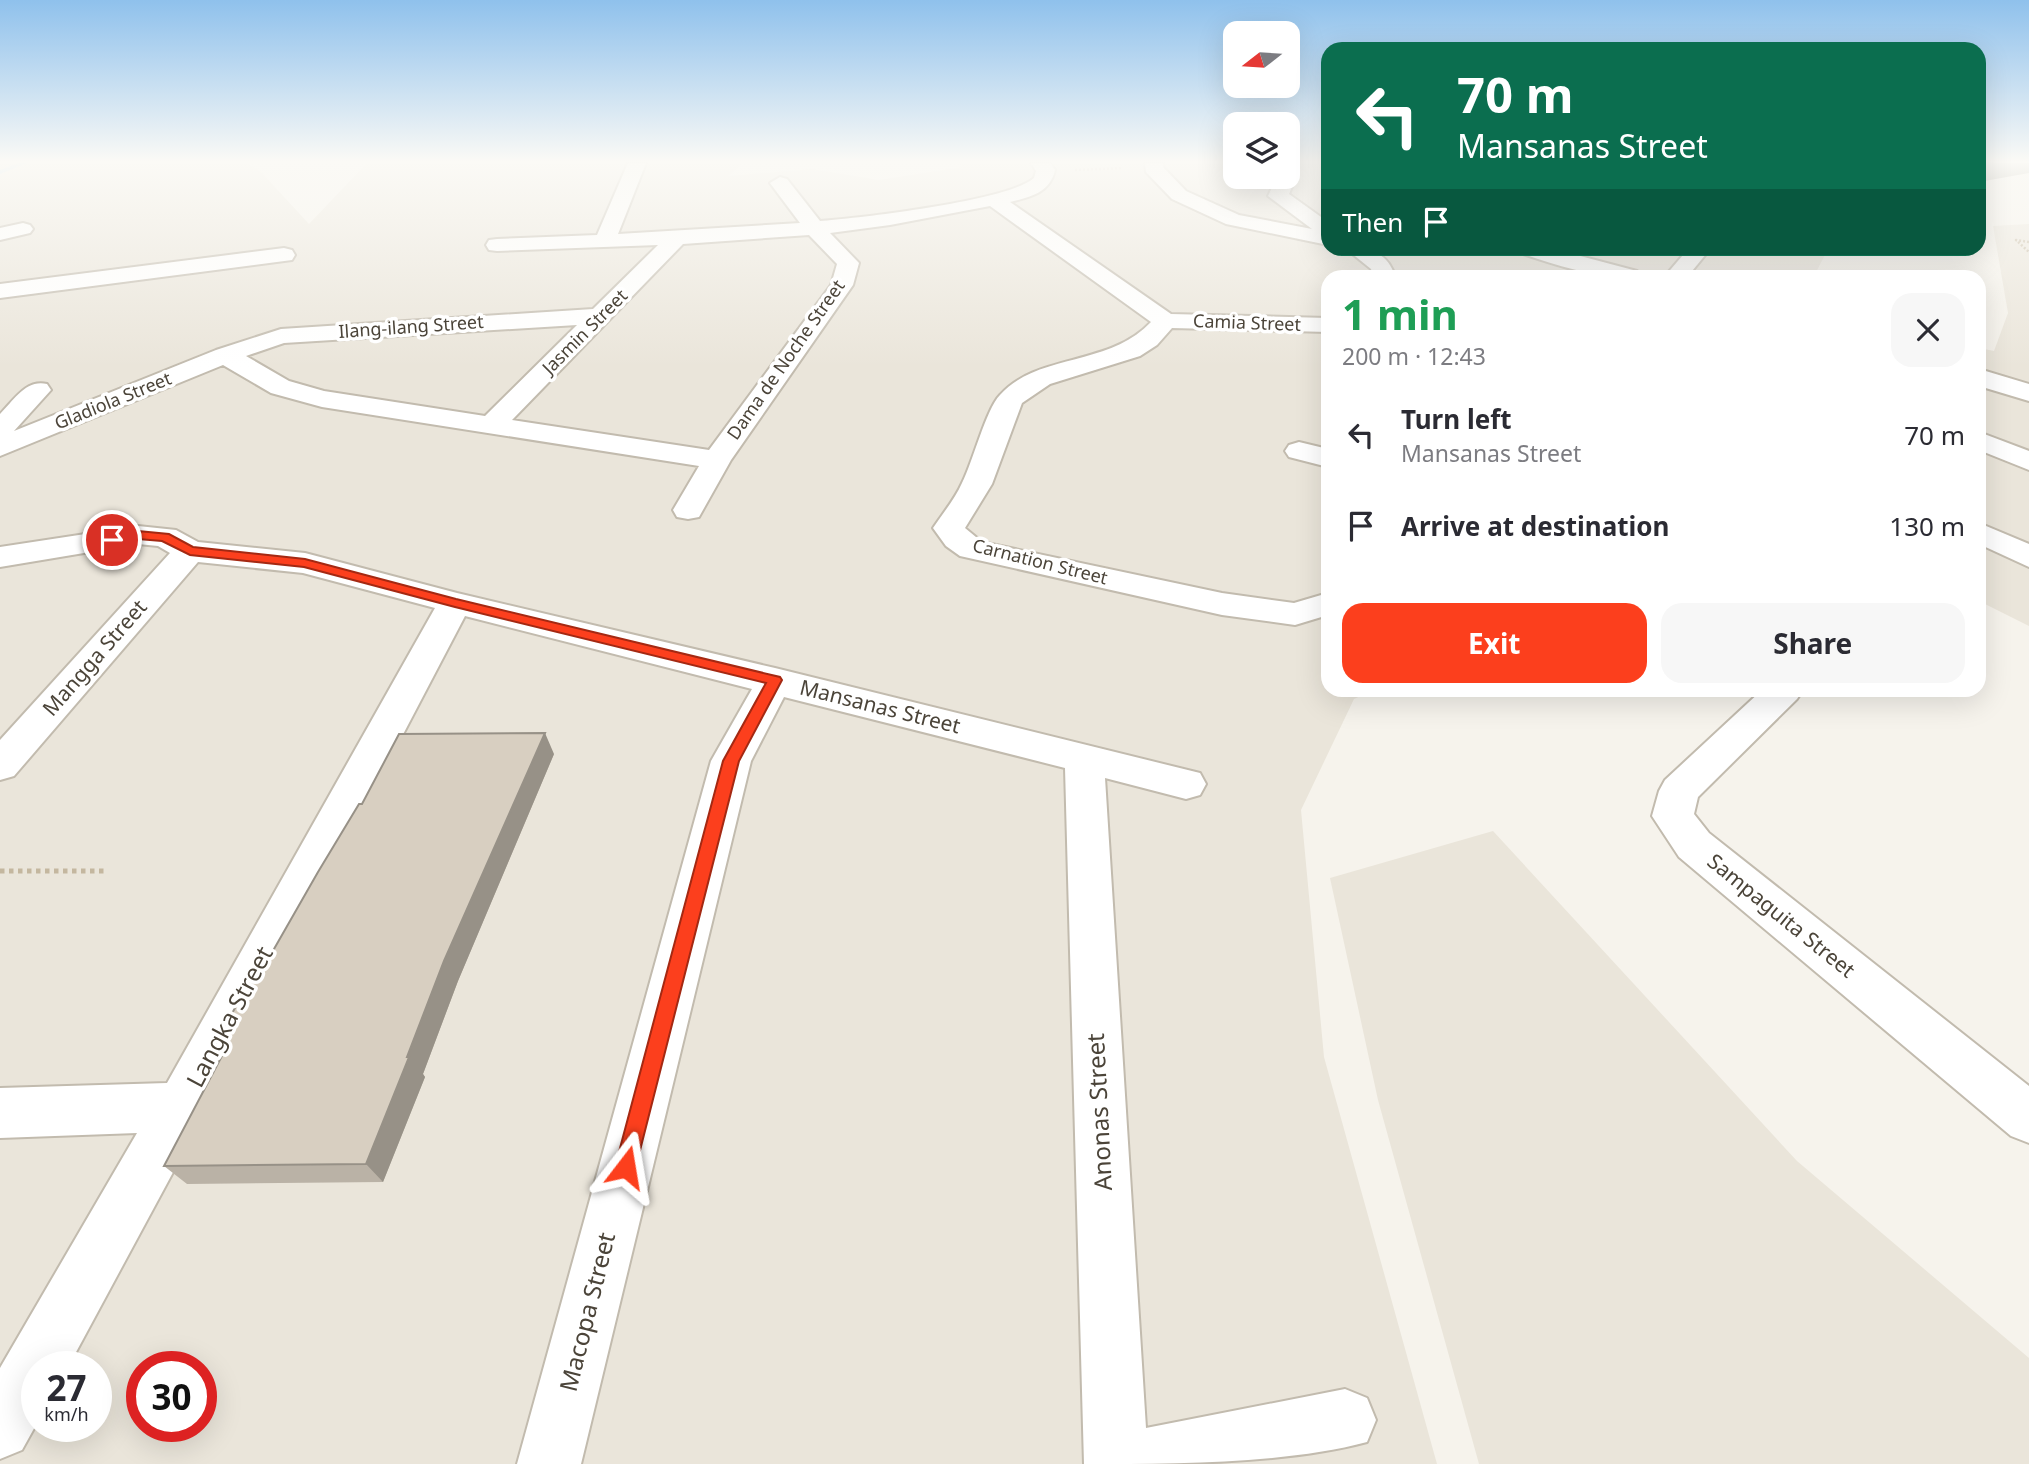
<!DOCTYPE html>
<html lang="en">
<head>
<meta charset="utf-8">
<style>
	body { margin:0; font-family:"Noto Sans",sans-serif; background:#f7f7f7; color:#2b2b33; height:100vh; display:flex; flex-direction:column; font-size:26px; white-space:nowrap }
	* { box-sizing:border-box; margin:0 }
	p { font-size:23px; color:#7c7c81 }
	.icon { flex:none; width:38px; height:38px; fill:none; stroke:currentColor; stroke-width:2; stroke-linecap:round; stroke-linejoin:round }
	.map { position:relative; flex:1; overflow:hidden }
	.drawer { position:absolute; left:1321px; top:270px; width:665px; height:427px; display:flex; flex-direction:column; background:#fff; border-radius:21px; box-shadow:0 7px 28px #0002 }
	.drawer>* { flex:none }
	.hud { position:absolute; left:1321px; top:42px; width:665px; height:214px; border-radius:21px; box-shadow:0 7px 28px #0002; background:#0b6e4f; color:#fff; overflow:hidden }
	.needle { width:46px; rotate:253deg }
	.tools { position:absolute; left:1223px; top:21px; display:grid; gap:14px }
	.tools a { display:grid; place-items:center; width:77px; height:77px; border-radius:14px; background:#fff; box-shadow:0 7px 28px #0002; font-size:35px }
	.speed { position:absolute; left:21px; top:1351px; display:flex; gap:14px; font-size:35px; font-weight:700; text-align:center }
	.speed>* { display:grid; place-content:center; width:91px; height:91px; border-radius:50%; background:#fff; box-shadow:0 7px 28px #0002; line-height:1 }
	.speed small { font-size:18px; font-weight:400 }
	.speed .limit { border:10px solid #d22; background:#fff; color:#111 }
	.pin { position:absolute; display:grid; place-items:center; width:60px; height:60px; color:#fff; margin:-30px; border:4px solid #fff; border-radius:50%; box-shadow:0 2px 7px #0007 }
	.me { position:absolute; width:77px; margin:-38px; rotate:14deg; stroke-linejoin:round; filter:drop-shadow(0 0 5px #0008) }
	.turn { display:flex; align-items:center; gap:24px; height:147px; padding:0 21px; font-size:32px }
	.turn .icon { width:91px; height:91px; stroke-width:2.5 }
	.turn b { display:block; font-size:49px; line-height:60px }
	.then { display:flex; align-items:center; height:66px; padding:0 21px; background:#0003; gap:14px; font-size:26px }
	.round { display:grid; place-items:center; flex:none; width:74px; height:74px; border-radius:21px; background:#f7f7f7 }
	.overview { display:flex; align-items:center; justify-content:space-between; height:119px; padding:0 21px }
	h1 { font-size:42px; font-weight:700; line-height:52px; color:#1e9e55 }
	.primary-button { display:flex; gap:14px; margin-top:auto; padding:14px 21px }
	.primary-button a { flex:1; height:80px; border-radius:21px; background:#fc3f1d; color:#fff; font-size:28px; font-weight:700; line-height:80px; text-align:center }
	.primary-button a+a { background:#f7f7f7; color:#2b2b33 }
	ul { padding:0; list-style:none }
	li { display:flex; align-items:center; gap:21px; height:91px; padding:0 21px }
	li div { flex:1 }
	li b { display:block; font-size:26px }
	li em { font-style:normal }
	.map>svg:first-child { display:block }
	.residential { fill:#eae5da; fill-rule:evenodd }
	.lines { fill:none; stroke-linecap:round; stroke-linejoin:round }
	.stream { fill:#a9d4f2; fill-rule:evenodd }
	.street-casing { stroke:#c2bbae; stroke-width:4 }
	.path-far1 { stroke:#c4b79f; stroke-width:2.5; stroke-dasharray:2 2; stroke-linecap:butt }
	.path { stroke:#c4b79f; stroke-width:5; stroke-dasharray:4.5 4.5; stroke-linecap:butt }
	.street { fill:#fff; fill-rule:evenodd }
	.wall { fill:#bab2a6 }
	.shaded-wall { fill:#979187 }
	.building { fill:#d8cfc1; stroke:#979187; stroke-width:2 }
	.route { fill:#fc3f1d; stroke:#a42913; stroke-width:2 }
	.labels { text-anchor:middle; stroke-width:7; stroke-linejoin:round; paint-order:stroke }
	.far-street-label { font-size:18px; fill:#4b4439; stroke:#fff }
	.street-label { font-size:21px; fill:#4b4439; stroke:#fff }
	.near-street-label { font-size:24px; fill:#4b4439; stroke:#fff }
</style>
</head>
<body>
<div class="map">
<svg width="2029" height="1464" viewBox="0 0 2029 1464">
	<rect width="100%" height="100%" fill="#f6f3ec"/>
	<g class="residential">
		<path d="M0,163H248L261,172L309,224L367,163H744L728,176L812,169L879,180L962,167L959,163H1235L1236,177H1288V163H1328V248L1828,249L1814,276H1328V690H1374L1354,699L1301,810L1324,1057L1437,1464H0ZM37,1367H96V1426H37ZM142,1367H201V1426H142Z"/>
		<polygon points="2029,224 2029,626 1979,601 1979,348 1994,351 2008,313 1993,226"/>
		<polygon points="1493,831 1797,1161 2029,1358 2029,1464 1479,1464 1378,1100 1330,878"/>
	</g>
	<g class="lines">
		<polygon class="stream" points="19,163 27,163 0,174 0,170"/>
		<defs>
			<g id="street">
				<path d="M628,163H646L618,234L800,223L770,183L780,177L787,179L820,221C860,218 1008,201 1034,178L1036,171L1031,163H1050L1055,170C1050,193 1030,197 1010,202L1171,314L1328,318V332L1172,328L1157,345L1140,356L1050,384L1022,403L992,484L965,528L982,542L1222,593L1294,603L1328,593V615L1295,625L1222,615L960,556L946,546L933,528C943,513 955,499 962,483C973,462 986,409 1000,395C1037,353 1109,367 1151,322L990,206L890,225L830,233L859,263L853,285L731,460L699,517L688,519L677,517L673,510L699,466L322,407L271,393L223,365L0,456V414C14,400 26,379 47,384L51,390L14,431L216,350L281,329L593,309L658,245L497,251L489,250L486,245L489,240L497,239L597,235ZM809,235L837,264L831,285L709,450L512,420L683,244ZM577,325L485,416L324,391L289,381L246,356L284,343Z"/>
				<polygon points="1145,163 1163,163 1163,167 1186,191 1239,215 1312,229 1268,196 1277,177 1288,177 1288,172 1293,173 1296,177 1289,194 1328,222 1328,245 1226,224 1172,199 1146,172"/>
				<polygon points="23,223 30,225 33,229 30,233 0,240 0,228"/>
				<polygon points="284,248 292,250 295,255 292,260 0,298 0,284"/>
				<path d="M1345,248C1368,248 1387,251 1395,276H1373L1371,269Z"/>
				<path d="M1518,248H1550L1637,271L1640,276C1599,280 1559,266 1520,253Z"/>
				<polygon points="1689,248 1711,248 1688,276 1665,276"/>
				<polygon points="1979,369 2029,384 2029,401 1979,386"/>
				<polygon points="1979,432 2029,451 2029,470 1979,450"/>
				<polygon points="1299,442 1328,449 1328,467 1289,457 1285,451 1289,445"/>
				<polygon points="1979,523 2029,544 2029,567 1979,544"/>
				<path d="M138,526L176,530L198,542L305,553L457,593L775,668L1200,773L1206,784L1200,795L1186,799L1105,778L1146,1428L1345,1389L1367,1398L1376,1420L1367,1442C1285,1464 1173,1464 1084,1464L1065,768L784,697L751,761L581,1464H517L711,761L752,689L465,616L199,1124L68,1367H37V1423L22,1450L0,1459V1368L137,1133L0,1138V1088L167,1083L435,608L303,573L198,562L14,776L0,780V740L170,553L158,546L138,544L0,567V547Z"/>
				<polygon points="1762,690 1803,690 1797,699 1698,797 1694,814 1709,833 2029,1086 2029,1143 2011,1136 1679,857 1652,816 1659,791 1665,780"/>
			</g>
		</defs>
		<use href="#street" class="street-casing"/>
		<g class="path-far1">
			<polyline points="1075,170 1122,168"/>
			<polyline points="2029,242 2016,240 2029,252"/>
		</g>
		<polyline class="path" points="0,871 104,871"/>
		<use href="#street" class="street"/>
	</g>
	<polygon class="wall" points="554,754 458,981 423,1074 425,1077 383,1182 187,1184 164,1166 217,1065 209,1057 362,804"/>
	<g class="shaded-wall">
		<polygon points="1994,163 2029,163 2029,173 1979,182 1979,165"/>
		<polygon points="545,733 554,754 458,981 423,1074 425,1077 383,1182 366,1164 444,961"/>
	</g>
	<g class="building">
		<polygon points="1979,163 1994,163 1979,165"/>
		<polygon points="545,733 444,961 407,1057 409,1057 366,1164 164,1166 222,1056 209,1057 255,970 262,970 318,872 359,804 362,804 399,734"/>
	</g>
	<linearGradient id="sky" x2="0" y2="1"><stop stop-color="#8fc1ec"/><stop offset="0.44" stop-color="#fbfaf6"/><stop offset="1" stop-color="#fbfaf6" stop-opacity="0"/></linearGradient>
	<rect width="2029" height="367" fill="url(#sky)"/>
	<polygon class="route" points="138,531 169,534 193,547 305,559 456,599 780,677 782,680 739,761 634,1174 626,1177 618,1174 615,1167 723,761 766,683 455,607 304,567 190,555 162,541 138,539 112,543 105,540 107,537"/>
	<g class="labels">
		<g class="far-street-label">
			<text transform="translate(1247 323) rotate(2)" y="6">Camia Street</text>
			<text transform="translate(411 327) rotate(-4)" y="6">Ilang-ilang Street</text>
			<text transform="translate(585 332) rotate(-45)" y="6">Jasmin Street</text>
			<text transform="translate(786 360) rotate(-55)" y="6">Dama de Noche Street</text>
			<text transform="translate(113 401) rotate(-22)" y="6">Gladiola Street</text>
			<text transform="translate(1040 562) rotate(14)" y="6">Carnation Street</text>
		</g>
		<g class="street-label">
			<text transform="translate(95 658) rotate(-49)" y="7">Mangga Street</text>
			<text transform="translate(880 707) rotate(14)" y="7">Mansanas Street</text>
			<text transform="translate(1781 916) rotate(39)" y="7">Sampaguita Street</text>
		</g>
		<g class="near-street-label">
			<text transform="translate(230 1017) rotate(-62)" y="8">Langka Street</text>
			<text transform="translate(1100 1112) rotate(-93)" y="8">Anonas Street</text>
			<text transform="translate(588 1312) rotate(-76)" y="8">Macopa Street</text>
		</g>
	</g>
</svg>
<div class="tools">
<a><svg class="needle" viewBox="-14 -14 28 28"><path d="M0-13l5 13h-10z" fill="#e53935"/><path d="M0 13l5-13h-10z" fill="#7c7c81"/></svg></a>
<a><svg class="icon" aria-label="layers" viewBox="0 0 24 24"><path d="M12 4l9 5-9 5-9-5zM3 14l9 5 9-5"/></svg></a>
</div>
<div class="speed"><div>27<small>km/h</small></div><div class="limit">30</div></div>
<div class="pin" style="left:112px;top:540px;background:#d93025"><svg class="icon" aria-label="arrive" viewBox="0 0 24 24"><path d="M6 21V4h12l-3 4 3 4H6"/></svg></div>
<svg class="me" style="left:626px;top:1167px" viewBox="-20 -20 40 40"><path d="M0-17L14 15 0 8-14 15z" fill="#fc3f1d" stroke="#fff" stroke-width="4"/></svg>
<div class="hud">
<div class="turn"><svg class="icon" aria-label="left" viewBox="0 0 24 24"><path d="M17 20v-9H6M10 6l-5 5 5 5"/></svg><div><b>70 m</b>Mansanas Street</div></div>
<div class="then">Then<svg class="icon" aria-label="arrive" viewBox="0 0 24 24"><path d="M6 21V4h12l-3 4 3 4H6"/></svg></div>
</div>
<section class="drawer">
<div class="overview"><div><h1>1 min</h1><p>200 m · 12:43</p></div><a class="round"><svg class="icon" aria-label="close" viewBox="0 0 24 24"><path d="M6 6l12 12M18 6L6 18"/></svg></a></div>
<ul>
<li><svg class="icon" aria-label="left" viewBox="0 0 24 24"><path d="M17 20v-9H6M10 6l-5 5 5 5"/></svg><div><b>Turn left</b><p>Mansanas Street</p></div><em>70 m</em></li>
<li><svg class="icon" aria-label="arrive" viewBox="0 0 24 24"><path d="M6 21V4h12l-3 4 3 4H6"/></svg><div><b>Arrive at destination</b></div><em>130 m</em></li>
</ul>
<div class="primary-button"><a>Exit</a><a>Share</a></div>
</section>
</div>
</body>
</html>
